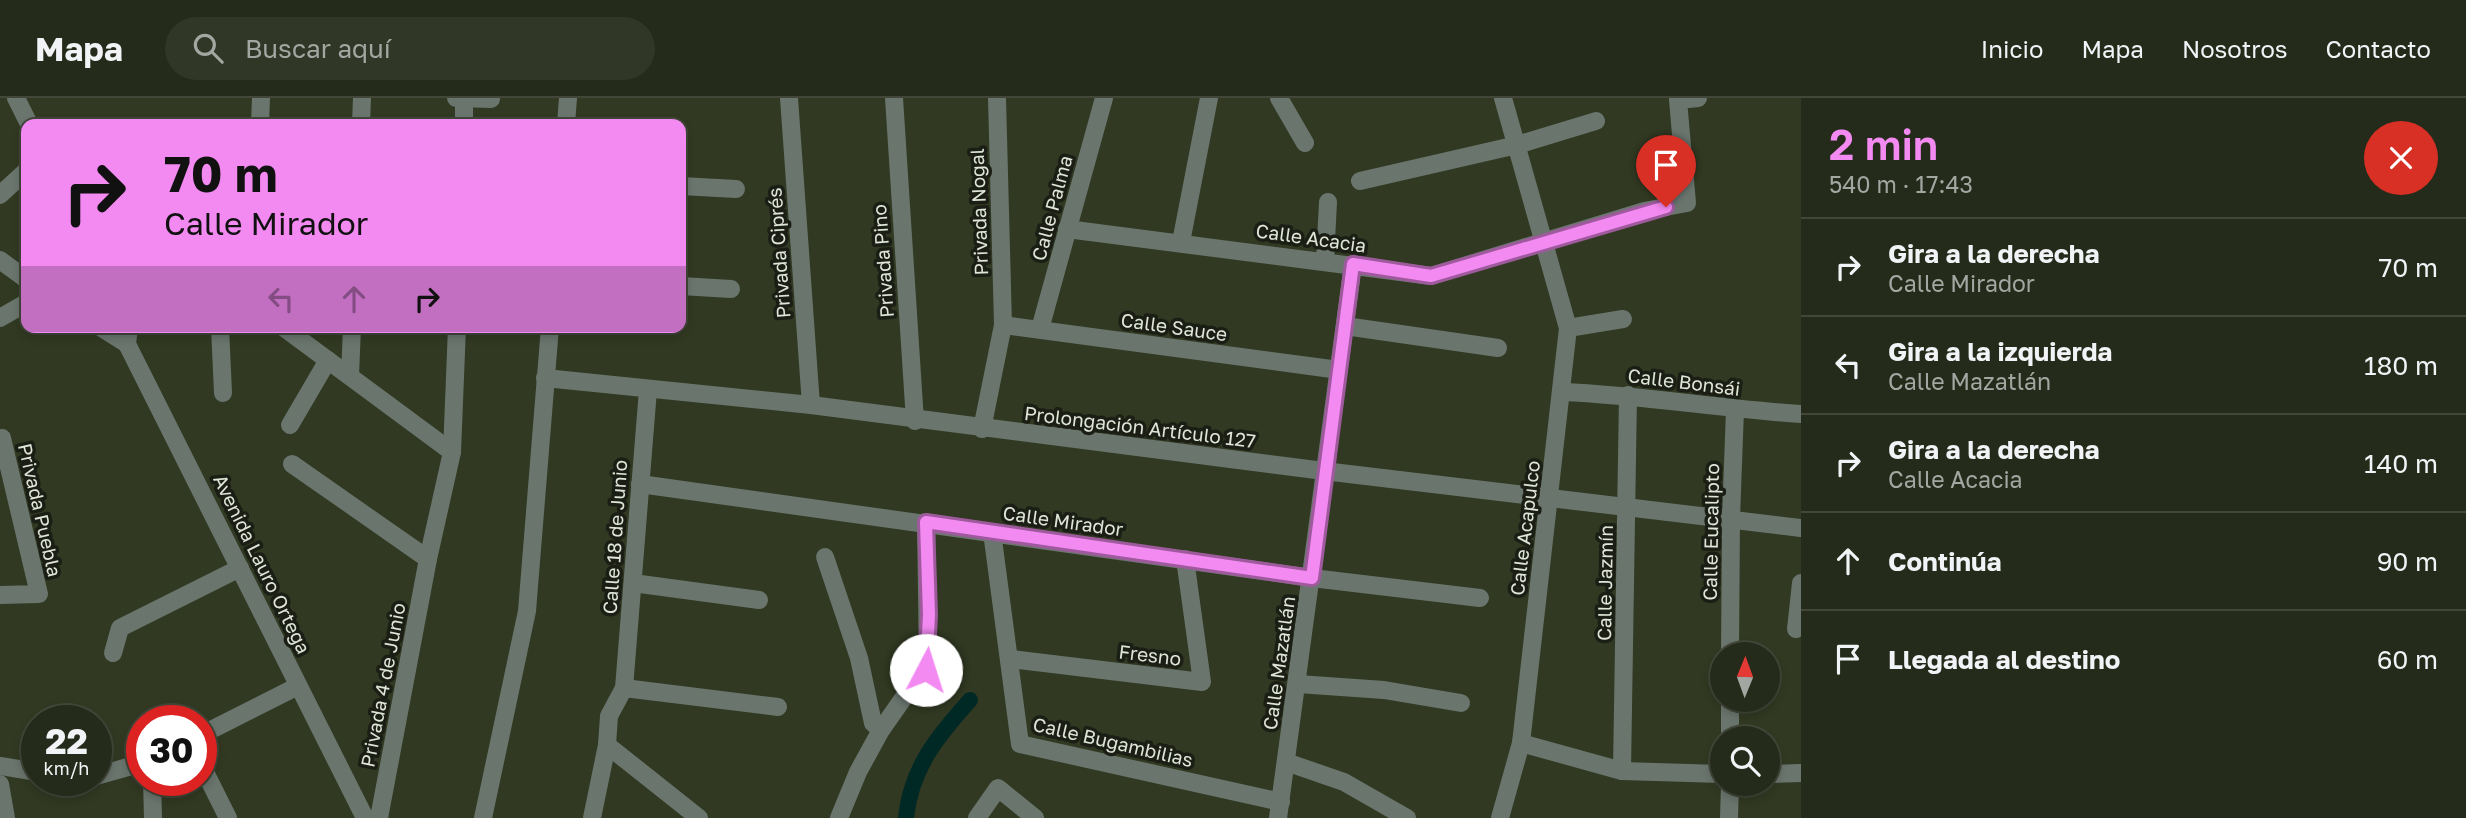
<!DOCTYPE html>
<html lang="es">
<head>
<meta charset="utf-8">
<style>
	body { margin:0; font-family:"Golos Text",sans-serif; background:#313727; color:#f1f3f6; height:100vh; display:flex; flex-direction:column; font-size:26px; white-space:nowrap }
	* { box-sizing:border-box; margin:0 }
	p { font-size:23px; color:#a3a7a2 }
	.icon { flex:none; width:38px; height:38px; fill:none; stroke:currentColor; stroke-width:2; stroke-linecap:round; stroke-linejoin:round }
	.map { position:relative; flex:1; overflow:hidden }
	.drawer { display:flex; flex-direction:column; background:#252b1a; width:665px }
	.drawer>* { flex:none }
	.top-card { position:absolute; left:21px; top:21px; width:665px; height:214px; border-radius:14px; box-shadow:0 4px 10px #0003,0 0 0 2px #424739; background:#f38af2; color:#111; overflow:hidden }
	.needle { width:46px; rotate:1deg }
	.tools { position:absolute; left:1710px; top:544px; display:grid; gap:14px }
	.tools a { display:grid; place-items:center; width:70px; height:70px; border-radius:50%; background:#252b1a; box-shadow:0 4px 10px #0003,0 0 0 2px #424739; font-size:35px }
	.speed { position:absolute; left:21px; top:607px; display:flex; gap:14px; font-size:35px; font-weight:700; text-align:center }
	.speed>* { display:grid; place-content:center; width:91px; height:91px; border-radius:50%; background:#252b1a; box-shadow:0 4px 10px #0003,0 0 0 2px #424739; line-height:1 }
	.speed small { font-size:18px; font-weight:400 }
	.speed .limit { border:10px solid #d22; background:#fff; color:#111 }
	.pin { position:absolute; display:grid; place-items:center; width:60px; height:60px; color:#fff; margin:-72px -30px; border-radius:50% 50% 50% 0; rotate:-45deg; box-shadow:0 0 7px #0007 }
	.pin .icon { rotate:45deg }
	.me { position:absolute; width:77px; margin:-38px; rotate:5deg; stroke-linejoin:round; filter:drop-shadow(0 0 5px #0008) }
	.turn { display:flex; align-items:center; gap:24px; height:147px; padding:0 28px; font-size:32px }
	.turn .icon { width:91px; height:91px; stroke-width:2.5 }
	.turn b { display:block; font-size:49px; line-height:60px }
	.lanes { display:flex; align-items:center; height:66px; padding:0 28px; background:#0003; justify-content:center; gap:35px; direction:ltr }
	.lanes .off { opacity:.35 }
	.round { display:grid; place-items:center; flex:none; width:74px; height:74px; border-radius:37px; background:#313727 }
	.summary { display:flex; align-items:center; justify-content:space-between; height:119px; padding:0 28px }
	h1 { font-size:42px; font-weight:600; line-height:52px; color:#f38af2 }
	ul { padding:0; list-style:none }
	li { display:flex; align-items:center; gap:21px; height:98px; padding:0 28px; border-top:2px solid #424739 }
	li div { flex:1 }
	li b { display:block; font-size:26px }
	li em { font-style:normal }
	header { display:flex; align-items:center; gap:42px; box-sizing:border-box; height:98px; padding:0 35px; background:#252b1a; border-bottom:2px solid #424739 }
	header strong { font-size:33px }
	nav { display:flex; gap:38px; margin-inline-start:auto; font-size:24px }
	.search { width:490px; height:63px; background:#313727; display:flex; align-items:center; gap:18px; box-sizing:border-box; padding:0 24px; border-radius:38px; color:#a3a7a2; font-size:26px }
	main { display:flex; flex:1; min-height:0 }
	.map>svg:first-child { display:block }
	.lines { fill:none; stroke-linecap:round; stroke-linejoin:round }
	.canal { stroke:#002926; stroke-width:16 }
	.minor { stroke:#6a756e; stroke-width:18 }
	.route-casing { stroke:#9e5a9d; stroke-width:18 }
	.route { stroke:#f38af2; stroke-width:12 }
	.labels { text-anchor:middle; stroke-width:7; stroke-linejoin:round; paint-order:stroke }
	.street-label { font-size:19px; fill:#dfe5d7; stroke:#1b1e14 }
</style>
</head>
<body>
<header>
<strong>Mapa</strong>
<div class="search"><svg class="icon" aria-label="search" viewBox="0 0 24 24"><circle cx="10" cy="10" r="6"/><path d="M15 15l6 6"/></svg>Buscar aquí</div>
<nav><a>Inicio</a><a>Mapa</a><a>Nosotros</a><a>Contacto</a></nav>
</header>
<main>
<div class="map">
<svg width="1801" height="720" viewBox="0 0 1801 720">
	<rect width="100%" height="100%" fill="#313922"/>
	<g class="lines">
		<path class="canal" d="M906,720C911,670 937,639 970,602"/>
		<g class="minor">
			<polyline points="16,0 29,26"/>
			<polyline points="456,0 491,1"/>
			<polyline points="789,0 811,307"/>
			<polyline points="894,0 915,323"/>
			<polyline points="1279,0 1305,45"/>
			<polyline points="260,26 261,0"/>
			<polyline points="361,26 362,0"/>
			<polyline points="464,26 464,0"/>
			<polyline points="566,26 568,0"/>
			<polyline points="1360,83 1517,47 1596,23"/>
			<polyline points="681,88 736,91"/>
			<polyline points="0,97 26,73"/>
			<polyline points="1067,131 1431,178 1644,113 1687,105 1678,2 1698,0"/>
			<polyline points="1181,144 1209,0"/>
			<polyline points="0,162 26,181"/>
			<polyline points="1325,162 1328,104"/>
			<polyline points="681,188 731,191"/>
			<polyline points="0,220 26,205"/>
			<polyline points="1003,227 1339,272"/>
			<polyline points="1345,228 1498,250"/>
			<polyline points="100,229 127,246"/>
			<polyline points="129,229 127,246 130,252 365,720"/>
			<polyline points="220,229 223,295"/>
			<polyline points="283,229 452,354"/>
			<polyline points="1568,230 1623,221"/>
			<polyline points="1040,231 1104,0"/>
			<polyline points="350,278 352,229"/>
			<polyline points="545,280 811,307 1324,373 1801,430"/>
			<path d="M1562,294C1643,297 1721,311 1801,316"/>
			<polyline points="290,327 328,262"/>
			<polyline points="982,331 1003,227 997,0"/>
			<polyline points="292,366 428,461"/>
			<polyline points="640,386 1312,480 1480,500"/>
			<polyline points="992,434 1020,646 1281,704"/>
			<polyline points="825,459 859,560 873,625 881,632"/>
			<polyline points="633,485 759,502"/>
			<polyline points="0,497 39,496 2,340"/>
			<polyline points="1796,531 1801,485"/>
			<polyline points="113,555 120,530 240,470"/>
			<polyline points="1730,556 1731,420 1735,312"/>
			<polyline points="1011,561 1202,584 1185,461"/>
			<polyline points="1298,586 1384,592 1461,605"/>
			<polyline points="624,590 778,609"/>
			<polyline points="201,637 298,588"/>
			<polyline points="1730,640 1730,602"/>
			<polyline points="1521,645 1622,673 1722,676"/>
			<polyline points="607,647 699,720"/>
			<polyline points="1286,664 1344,684 1407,720"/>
			<polyline points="201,666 228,720"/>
			<polyline points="0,668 37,674"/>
			<polyline points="1622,673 1628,297"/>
			<polyline points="1768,676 1801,675"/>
			<polyline points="96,678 142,665"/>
			<polyline points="152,682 153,720"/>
			<polyline points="0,686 6,720"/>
			<polyline points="379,720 428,461 452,354 457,229"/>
			<polyline points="483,720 527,513 550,229"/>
			<polyline points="592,720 607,647 609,618 624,590 648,292"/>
			<polyline points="839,720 858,674 881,632 928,565 926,424"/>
			<polyline points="977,720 998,690 1035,720"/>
			<polyline points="1278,720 1353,166"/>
			<polyline points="1500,720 1521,645 1568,230 1503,0"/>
			<polyline points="1729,720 1730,686"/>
		</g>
	</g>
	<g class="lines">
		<defs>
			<polyline id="route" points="926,572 929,517 926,424 1312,480 1353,166 1431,178 1666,109"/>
		</defs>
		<use href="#route" class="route-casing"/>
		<use href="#route" class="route"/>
	</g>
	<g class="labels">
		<g class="street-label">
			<text transform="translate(1052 110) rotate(-75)" y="7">Calle Palma</text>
			<text transform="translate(979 114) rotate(-92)" y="7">Privada Nogal</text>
			<text transform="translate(1311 140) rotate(8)" y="7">Calle Acacia</text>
			<text transform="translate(779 155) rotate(-94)" y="7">Privada Ciprés</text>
			<text transform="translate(883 163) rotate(-94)" y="7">Privada Pino</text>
			<text transform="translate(1174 229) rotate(8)" y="7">Calle Sauce</text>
			<text transform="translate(1684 284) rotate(7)" y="7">Calle Bonsái</text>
			<text transform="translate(1140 329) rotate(7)" y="7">Prolongación Artículo 127</text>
			<text transform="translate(40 412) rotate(77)" y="7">Privada Puebla</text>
			<text transform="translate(1063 423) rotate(8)" y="7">Calle Mirador</text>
			<text transform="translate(1525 430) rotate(-83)" y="7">Calle Acapulco</text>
			<text transform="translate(1711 434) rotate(-89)" y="7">Calle Eucalipto</text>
			<text transform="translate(615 439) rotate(-86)" y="7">Calle 18 de Junio</text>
			<text transform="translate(262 466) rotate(64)" y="7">Avenida Lauro Ortega</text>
			<text transform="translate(1605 485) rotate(-89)" y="7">Calle Jazmín</text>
			<text transform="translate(1150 557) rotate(7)" y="7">Fresno</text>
			<text transform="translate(1279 565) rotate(-82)" y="7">Calle Mazatlán</text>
			<text transform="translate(383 587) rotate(-79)" y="7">Privada 4 de Junio</text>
			<text transform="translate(1113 644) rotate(13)" y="7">Calle Bugambilias</text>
		</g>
	</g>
</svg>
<div class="tools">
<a><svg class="needle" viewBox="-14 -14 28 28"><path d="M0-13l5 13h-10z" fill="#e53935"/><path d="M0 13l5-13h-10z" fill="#a3a7a2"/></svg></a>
<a><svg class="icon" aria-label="search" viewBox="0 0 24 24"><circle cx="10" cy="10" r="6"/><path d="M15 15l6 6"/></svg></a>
</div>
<div class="speed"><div>22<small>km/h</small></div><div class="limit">30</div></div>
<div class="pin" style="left:1666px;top:109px;background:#d93025"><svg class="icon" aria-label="arrive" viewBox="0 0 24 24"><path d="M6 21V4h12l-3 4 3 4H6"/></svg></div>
<svg class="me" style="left:926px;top:572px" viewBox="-20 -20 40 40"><circle r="19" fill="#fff"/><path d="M0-13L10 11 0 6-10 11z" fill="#f38af2"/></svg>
<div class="top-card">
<div class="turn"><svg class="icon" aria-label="right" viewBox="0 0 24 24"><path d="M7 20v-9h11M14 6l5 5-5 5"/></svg><div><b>70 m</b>Calle Mirador</div></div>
<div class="lanes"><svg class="icon off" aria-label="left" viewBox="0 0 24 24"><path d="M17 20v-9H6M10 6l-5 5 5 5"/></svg><svg class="icon off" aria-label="ahead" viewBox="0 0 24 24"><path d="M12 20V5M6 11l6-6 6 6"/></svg><svg class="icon" aria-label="right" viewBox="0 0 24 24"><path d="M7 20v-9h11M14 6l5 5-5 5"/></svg></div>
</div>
</div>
<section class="drawer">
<div class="summary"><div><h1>2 min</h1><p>540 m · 17:43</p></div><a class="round" style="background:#d93025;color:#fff"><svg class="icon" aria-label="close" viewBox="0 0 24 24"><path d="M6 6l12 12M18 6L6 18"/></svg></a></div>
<ul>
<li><svg class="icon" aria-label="right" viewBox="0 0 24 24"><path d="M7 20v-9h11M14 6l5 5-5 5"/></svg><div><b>Gira a la derecha</b><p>Calle Mirador</p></div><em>70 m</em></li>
<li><svg class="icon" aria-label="left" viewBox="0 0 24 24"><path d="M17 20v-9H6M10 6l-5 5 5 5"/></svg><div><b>Gira a la izquierda</b><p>Calle Mazatlán</p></div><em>180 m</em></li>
<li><svg class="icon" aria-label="right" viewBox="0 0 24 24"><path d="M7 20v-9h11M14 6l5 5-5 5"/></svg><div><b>Gira a la derecha</b><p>Calle Acacia</p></div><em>140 m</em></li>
<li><svg class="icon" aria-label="ahead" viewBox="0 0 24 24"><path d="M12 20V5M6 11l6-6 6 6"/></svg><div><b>Continúa</b></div><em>90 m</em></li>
<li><svg class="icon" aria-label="arrive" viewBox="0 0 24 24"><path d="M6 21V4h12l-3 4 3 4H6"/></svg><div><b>Llegada al destino</b></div><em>60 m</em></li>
</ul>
</section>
</main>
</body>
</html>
